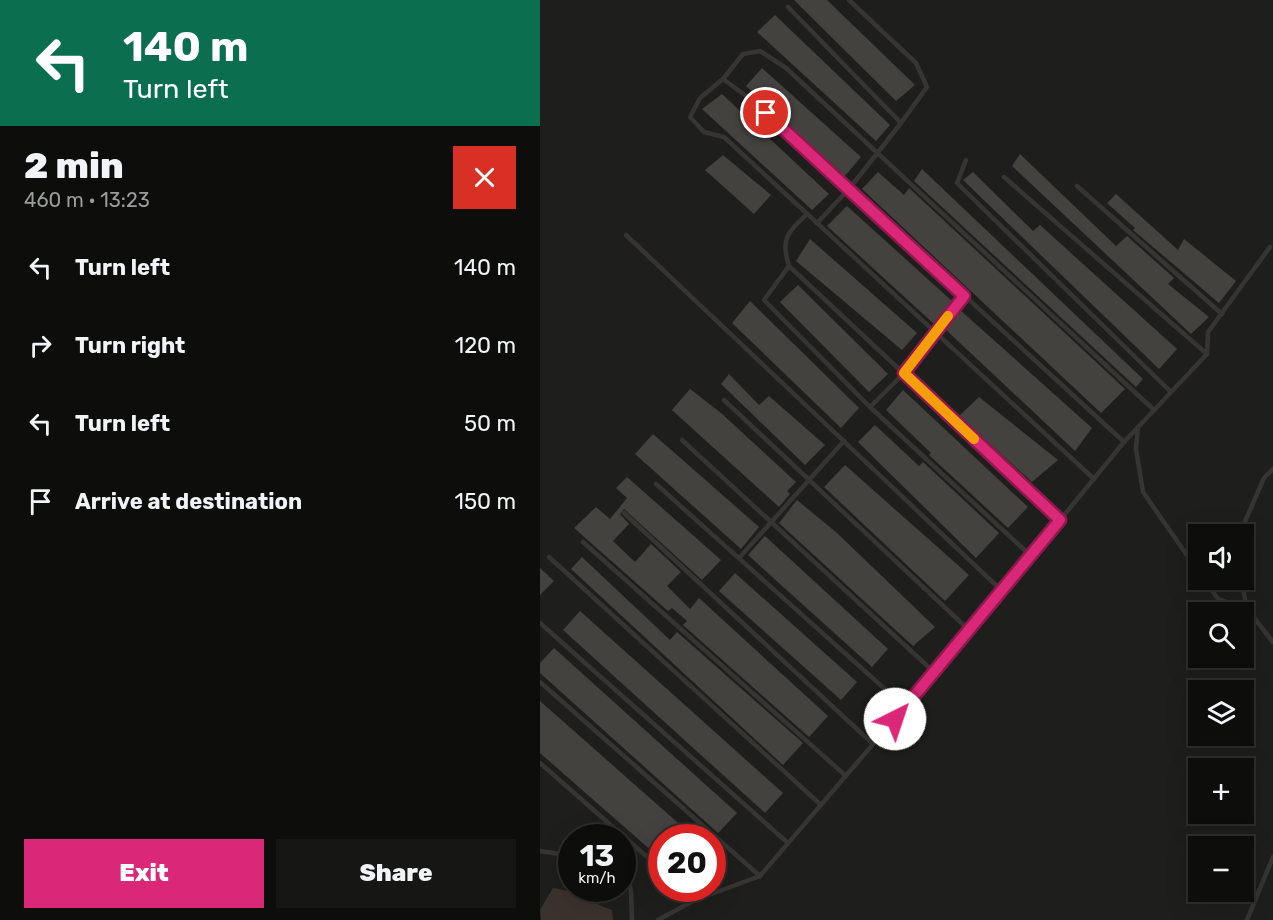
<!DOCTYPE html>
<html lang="en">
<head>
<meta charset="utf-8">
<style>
	body { margin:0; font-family:Rubik,sans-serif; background:#161615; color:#f1f3f6; height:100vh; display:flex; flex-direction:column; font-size:22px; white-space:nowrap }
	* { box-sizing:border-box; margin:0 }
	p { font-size:20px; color:#9a9c9d }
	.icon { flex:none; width:33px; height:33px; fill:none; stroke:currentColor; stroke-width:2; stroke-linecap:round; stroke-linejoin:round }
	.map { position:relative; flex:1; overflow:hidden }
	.details { display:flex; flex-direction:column; background:#0d0d0c; width:540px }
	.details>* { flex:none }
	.top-card { background:#0b6e4f; color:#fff; overflow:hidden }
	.tools { position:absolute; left:648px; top:524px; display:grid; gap:12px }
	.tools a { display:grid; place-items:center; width:66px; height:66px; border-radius:0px; background:#0d0d0c; box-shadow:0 6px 24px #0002,0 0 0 2px #2d2d2d; font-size:30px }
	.speed { position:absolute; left:18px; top:824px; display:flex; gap:12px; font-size:30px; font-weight:700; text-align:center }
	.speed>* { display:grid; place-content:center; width:78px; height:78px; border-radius:50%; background:#0d0d0c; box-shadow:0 6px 24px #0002,0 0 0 2px #2d2d2d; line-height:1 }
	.speed small { font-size:15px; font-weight:400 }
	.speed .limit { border:9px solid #d22; background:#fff; color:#111 }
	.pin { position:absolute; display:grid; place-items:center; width:51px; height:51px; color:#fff; margin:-26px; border:3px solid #fff; border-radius:50%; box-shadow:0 2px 6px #0007 }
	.me { position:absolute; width:66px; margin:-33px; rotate:41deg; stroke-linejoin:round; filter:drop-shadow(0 0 4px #0008) }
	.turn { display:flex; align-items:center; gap:21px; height:126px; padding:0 24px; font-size:27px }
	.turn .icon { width:78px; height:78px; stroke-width:2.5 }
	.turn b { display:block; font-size:42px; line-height:51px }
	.round { display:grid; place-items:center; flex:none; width:63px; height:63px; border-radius:0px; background:#161615 }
	.summary { display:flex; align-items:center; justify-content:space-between; height:102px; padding:0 24px }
	h1 { font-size:36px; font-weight:800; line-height:45px }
	.cta { display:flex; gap:12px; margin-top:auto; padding:12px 24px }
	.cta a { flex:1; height:69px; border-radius:0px; background:#db2777; color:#fff; font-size:24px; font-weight:800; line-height:69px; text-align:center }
	.cta a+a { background:#161615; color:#f1f3f6 }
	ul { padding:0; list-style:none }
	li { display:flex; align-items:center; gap:18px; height:78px; padding:0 24px }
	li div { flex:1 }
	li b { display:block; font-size:22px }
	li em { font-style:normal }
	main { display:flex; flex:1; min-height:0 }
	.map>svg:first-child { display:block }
	.built { fill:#1e1e1c; fill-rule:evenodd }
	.water { fill:#3b322d }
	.building { fill:#44423f }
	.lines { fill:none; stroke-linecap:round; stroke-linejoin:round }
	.service { stroke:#363532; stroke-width:4.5 }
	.route-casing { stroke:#8e194d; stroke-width:15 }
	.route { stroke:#db2777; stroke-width:10 }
	.slow { stroke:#f59e0b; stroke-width:10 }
</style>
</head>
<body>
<main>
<section class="details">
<div class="top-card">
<div class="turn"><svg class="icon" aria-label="left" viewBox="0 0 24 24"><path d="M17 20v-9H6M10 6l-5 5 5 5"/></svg><div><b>140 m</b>Turn left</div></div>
</div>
<div class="summary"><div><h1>2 min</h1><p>460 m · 13:23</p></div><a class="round" style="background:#d93025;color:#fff"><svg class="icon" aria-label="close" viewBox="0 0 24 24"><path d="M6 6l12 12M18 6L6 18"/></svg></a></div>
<ul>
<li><svg class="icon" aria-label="left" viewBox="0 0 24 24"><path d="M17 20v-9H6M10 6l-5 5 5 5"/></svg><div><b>Turn left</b></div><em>140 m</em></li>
<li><svg class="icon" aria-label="right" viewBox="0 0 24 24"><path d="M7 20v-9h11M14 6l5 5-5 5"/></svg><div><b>Turn right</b></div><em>120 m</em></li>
<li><svg class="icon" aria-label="left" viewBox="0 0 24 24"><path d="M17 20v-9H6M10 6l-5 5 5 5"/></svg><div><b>Turn left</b></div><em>50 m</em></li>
<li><svg class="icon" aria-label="arrive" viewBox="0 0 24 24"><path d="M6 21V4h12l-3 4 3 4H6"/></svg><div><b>Arrive at destination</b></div><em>150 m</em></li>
</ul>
<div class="cta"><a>Exit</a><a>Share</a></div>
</section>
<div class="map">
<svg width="733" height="920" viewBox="0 0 733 920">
	<rect width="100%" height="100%" fill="#111110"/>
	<path class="built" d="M0,0H733V920H0ZM658,534H704V579H658ZM658,612H704V657H658ZM658,690H704V735H658ZM658,768H704V813H658ZM32,837H82V888H32ZM122,837H172V888H122ZM658,846H704V891H658Z"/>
	<path class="water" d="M13,888C39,892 49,902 72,910L73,920H1L0,910Z"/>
	<g class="building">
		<polygon points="254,0 287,0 375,85 356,101"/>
		<polygon points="235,15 350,125 336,141 217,32"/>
		<polygon points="222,68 321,157 304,177 206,86"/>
		<polygon points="182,94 289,194 272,210 162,109"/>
		<polygon points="480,154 576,246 587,236 634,278 628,284 669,317 651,334 472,166"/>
		<polygon points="183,155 231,195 214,214 165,170"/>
		<polygon points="382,169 603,379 596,387 374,181"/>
		<polygon points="338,172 364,195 369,188 585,389 561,413 322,189"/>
		<polygon points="433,172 493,231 500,225 637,349 619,369 423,180"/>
		<polygon points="576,194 638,250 644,239 696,281 679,303 593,230 595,228 567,203"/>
		<polygon points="307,206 413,302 397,322 394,324 287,226"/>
		<polygon points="270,239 377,333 362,350 256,261"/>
		<polygon points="258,285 348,374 329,392 240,302"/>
		<polygon points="210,301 319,408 301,428 192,323"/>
		<polygon points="419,309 552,428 535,451 404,328"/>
		<polygon points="189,374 219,405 229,396 285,445 265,465 181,384"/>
		<polygon points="150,389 181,413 256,482 247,491 250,494 239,507 132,410"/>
		<polygon points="363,390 488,507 468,528 389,455 391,453 346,410"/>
		<polygon points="439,397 518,460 492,482 419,416"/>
		<polygon points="335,425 379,466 383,462 459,533 436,558 318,442"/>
		<polygon points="113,434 219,527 201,549 95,454"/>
		<polygon points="305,465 429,575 405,601 284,487"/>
		<polygon points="87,477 181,560 162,580 84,509 80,514 89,524 73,541 95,562 111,544 141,572 127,586 150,609 159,598 288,716 269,737 143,625 147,621 132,608 128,611 34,528 56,507 70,519 87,498 76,488"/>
		<polygon points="257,500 297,533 395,627 373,646 239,523"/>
		<polygon points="225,536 348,649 332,667 208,555"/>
		<polygon points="42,557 130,640 137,632 263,743 243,765 31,569"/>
		<polygon points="0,568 14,581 0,595"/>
		<polygon points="195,573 317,682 301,700 179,591"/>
		<polygon points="40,611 243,793 225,813 23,630"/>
		<polygon points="14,648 197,813 178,833 0,673 0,663"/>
		<polygon points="0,701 154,837 122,837 122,860 0,753"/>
	</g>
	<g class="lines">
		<g class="service">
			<polyline points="309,0 376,63 387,87 361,123"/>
			<polyline points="248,7 361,123 309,189 277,223"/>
			<polyline points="183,79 160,98 150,117 164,132 184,137 554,479"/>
			<polyline points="426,160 417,183 631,392"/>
			<polyline points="464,177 667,354"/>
			<polyline points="537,186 682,314"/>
			<path d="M267,214C248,232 240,239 249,266L224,300L330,407L491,556"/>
			<polyline points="86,235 462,591"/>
			<polyline points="249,266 520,520"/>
			<polyline points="184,400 430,631"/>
			<polyline points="330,407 364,373 424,295"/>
			<polyline points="598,427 596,449 603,492 658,571"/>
			<polyline points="142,440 395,673"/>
			<polyline points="584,442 209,98 183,79 203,54 220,51 246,68 614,410"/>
			<polyline points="116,484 365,707"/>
			<polyline points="84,513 333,744"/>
			<polyline points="703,534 703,526 724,478 733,469"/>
			<polyline points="43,542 306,776"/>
			<polyline points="9,557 281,805"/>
			<polyline points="199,558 304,441"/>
			<polyline points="664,579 678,599 707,609 733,642"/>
			<polyline points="701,579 707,609"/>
			<polyline points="0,623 248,843"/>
			<polyline points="0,682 220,876"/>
			<polyline points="0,763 122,870"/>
			<polyline points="82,844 91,891 92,920"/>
			<polyline points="0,851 32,856"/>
			<polyline points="141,888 155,900"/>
			<polyline points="118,920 155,900 220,876 412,652 584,442 667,354 668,332 730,247"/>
			<polyline points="707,920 733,857"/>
		</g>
	</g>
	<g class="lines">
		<defs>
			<polyline id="route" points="226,113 424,296 364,373 520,520 355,719"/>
		</defs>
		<use href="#route" class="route-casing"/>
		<use href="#route" class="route"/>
		<polyline class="slow" points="408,316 364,373 434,439"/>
	</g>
</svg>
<div class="tools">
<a><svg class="icon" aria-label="sound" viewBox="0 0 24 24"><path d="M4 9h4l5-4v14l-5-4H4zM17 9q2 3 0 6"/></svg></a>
<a><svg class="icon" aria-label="search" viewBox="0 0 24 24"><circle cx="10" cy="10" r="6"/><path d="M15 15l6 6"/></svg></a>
<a><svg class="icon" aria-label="layers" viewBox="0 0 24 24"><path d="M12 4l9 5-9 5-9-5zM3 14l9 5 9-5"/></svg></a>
<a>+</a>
<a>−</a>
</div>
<div class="speed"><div>13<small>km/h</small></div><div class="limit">20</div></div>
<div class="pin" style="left:226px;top:113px;background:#d93025"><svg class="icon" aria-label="arrive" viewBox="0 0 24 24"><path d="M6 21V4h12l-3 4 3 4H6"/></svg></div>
<svg class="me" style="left:355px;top:719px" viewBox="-20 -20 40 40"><circle r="19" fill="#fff"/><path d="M0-13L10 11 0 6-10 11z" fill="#db2777"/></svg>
</div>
</main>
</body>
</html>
